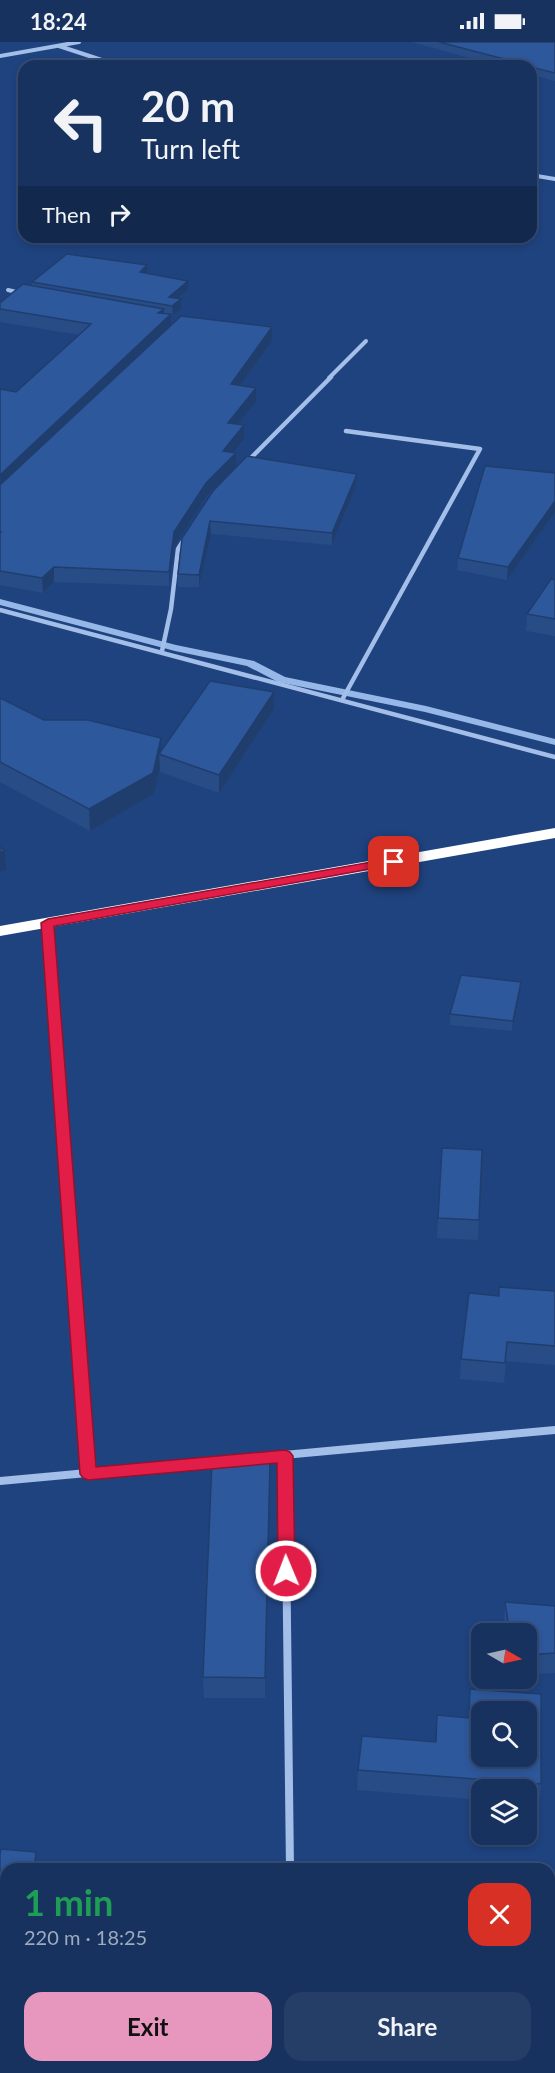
<!DOCTYPE html>
<html lang="en">
<head>
<meta charset="utf-8">
<style>
	body { margin:0; font-family:Lato,sans-serif; background:#243e68; color:#f1f3f6; height:100vh; display:flex; flex-direction:column; font-size:22px; white-space:nowrap }
	* { box-sizing:border-box; margin:0 }
	p { font-size:20px; color:#9eaabd }
	.icon { flex:none; width:33px; height:33px; fill:none; stroke:currentColor; stroke-width:2; stroke-linecap:round; stroke-linejoin:round }
	.map { position:relative; flex:1; overflow:hidden }
	.drawer { position:absolute; left:0px; top:1821px; width:555px; height:210px; display:flex; flex-direction:column; background:#17325f; border-radius:18px 18px 0 0; box-shadow:0 3px 9px #0003,0 0 0 2px #364d74 }
	.drawer>* { flex:none }
	.guide { position:absolute; left:18px; top:18px; width:519px; height:183px; border-radius:18px; box-shadow:0 3px 9px #0003,0 0 0 2px #364d74; background:#17325f; color:#f1f3f6; overflow:hidden }
	.needle { width:39px; rotate:99deg }
	.tools { position:absolute; left:471px; top:1581px; display:grid; gap:12px }
	.tools a { display:grid; place-items:center; width:66px; height:66px; border-radius:12px; background:#17325f; box-shadow:0 3px 9px #0003,0 0 0 2px #364d74; font-size:30px }
	.pin { position:absolute; display:grid; place-items:center; width:51px; height:51px; color:#fff; margin:-26px; border-radius:12px; box-shadow:0 3px 9px #0006 }
	.me { position:absolute; width:66px; margin:-33px; rotate:359deg; stroke-linejoin:round; filter:drop-shadow(0 0 4px #0008) }
	.turn { display:flex; align-items:center; gap:21px; height:126px; padding:0 24px; font-size:27px }
	.turn .icon { width:78px; height:78px; stroke-width:2.5 }
	.turn b { display:block; font-size:42px; line-height:51px }
	.then { display:flex; align-items:center; height:57px; padding:0 24px; background:#0003; gap:12px; font-size:22px }
	.round { display:grid; place-items:center; flex:none; width:63px; height:63px; border-radius:18px; background:#243e68 }
	.overview { display:flex; align-items:center; justify-content:space-between; height:102px; padding:0 24px }
	h1 { font-size:36px; font-weight:700; line-height:45px; color:#1e9e55 }
	.primary-button { display:flex; gap:12px; margin-top:auto; padding:12px 24px }
	.primary-button a { flex:1; height:69px; border-radius:18px; background:#e797bd; color:#111; font-size:24px; font-weight:700; line-height:69px; text-align:center }
	.primary-button a+a { background:#243e68; color:#f1f3f6 }
	.status { display:flex; justify-content:space-between; align-items:center; height:42px; padding:0 30px; background:#17325f; direction:ltr }
	.status svg { height:16px; fill:currentColor }
	.map>svg:first-child { display:block }
	.lines { fill:none; stroke-linecap:round; stroke-linejoin:round }
	.stream { fill:#96b8e9; fill-rule:evenodd }
	.street-far3 { stroke:#a3bee8; stroke-width:4 }
	.street-far2 { stroke:#a3bee8; stroke-width:4.5 }
	.street-far1 { stroke:#a3bee8; stroke-width:6 }
	.street { stroke:#a3bee8; stroke-width:8 }
	.highway { fill:#fff; fill-rule:evenodd }
	.wall { fill:#284c86 }
	.shaded-wall { fill:#203e6d }
	.building { fill:#2e589c; stroke:#203e6d; stroke-width:1.5; fill-rule:evenodd }
	.route { fill:#e11d48; stroke:#92132f; stroke-width:1.5 }
</style>
</head>
<body>
<div class="status"><b>18:24</b><svg viewBox="0 0 49 12"><path d="M0 12V9h3v3zM5 12V6h3v6zM10 12V3h3v9zM15 12V0h3v12zM26 1h20v11H26zM47 4h2v5h-2z"/></svg></div>
<div class="map">
<svg width="555" height="2031" viewBox="0 0 555 2031">
	<rect width="100%" height="100%" fill="#1f437f"/>
	<g class="lines">
		<polygon class="stream" points="0,557 176,603 254,619 285,635 426,664 555,697 555,703 425,670 278,640 247,624 175,609 0,563"/>
		<g class="street-far3">
			<polyline points="59,4 120,24"/>
			<polyline points="0,14 79,0"/>
			<polyline points="531,133 555,137"/>
			<polyline points="8,248 21,251"/>
			<polyline points="329,336 366,299"/>
		</g>
		<g class="street-far2">
			<polyline points="246,421 331,335"/>
			<polyline points="0,568 555,715"/>
			<polyline points="162,609 171,567 178,507 185,496"/>
			<polyline points="342,658 480,407 346,389"/>
		</g>
		<polyline class="street-far1" points="48,881 80,1321"/>
		<g class="street">
			<polyline points="80,1320 88,1432"/>
			<polyline points="285,1414 290,1827"/>
			<polyline points="0,1439 555,1388"/>
			<polyline points="282,2025 282,2031"/>
		</g>
		<polygon class="highway" points="555,786 555,796 0,894 0,884"/>
	</g>
	<g class="wall">
		<polygon points="411,0 555,0 555,39 531,33 531,24 499,24"/>
		<polygon points="147,223 147,231 188,239 188,248 178,256 181,257 182,266 173,273 164,271 171,272 171,283 272,299 240,344 256,360 238,382 244,383 244,397 233,410 236,425 206,455 174,505 169,544 54,540 43,551 0,543 0,347 16,350 79,293 0,280 0,261 32,244 32,240"/>
		<polygon points="555,431 555,470 507,538 457,528 458,516"/>
		<polygon points="357,432 356,444 332,503 211,492 199,545 178,545 178,532 213,449"/>
		<polygon points="555,538 555,594 526,589 527,572"/>
		<polygon points="0,656 44,678 161,710 274,667 219,751 160,730 160,725 154,752 90,789 0,740"/>
		<polygon points="520,951 512,989 450,983 450,972"/>
		<polygon points="482,1108 478,1198 437,1196 438,1176"/>
		<polygon points="555,1249 555,1323 506,1319 504,1341 460,1337 461,1317 499,1254"/>
		<polygon points="270,1439 265,1656 204,1656 203,1635"/>
		<polygon points="505,1560 555,1564 555,1631 526,1633 526,1592 505,1592 504,1581"/>
		<polygon points="470,1647 541,1742 539,1762 526,1761 526,1748 482,1748 482,1758 357,1748 358,1728 436,1700 468,1676"/>
		<polygon points="36,1810 37,1822 37,1827 6,1827 6,1892 0,1891 0,1813"/>
	</g>
	<g class="shaded-wall">
		<polygon points="147,223 147,232 140,230"/>
		<polygon points="188,239 188,248 169,263 169,255"/>
		<polygon points="181,257 182,266 173,273 172,264"/>
		<polygon points="164,267 164,279 171,272 171,286 0,448 0,433 158,271"/>
		<polygon points="272,285 272,299 231,356 231,342"/>
		<polygon points="256,346 256,360 228,394 228,381"/>
		<polygon points="244,383 244,397 223,423 223,409"/>
		<polygon points="236,411 236,425 206,455 174,505 169,544 169,530 174,490 206,441"/>
		<polygon points="357,432 356,444 332,503 332,491"/>
		<polygon points="555,459 555,470 507,538 508,525"/>
		<polygon points="210,479 211,492 199,545 199,533"/>
		<polygon points="54,525 54,540 43,551 42,536"/>
		<polygon points="274,650 274,667 219,751 219,733"/>
		<polygon points="161,696 161,713 159,712 160,725 154,752 90,789 89,767"/>
		<polygon points="5,809 6,828 0,829 0,810"/>
		<polygon points="521,940 520,951 512,989 513,979"/>
		<polygon points="270,1419 270,1439 265,1656 265,1636"/>
		<polygon points="36,1810 37,1822 37,1827 34,1827"/>
	</g>
	<g class="building">
		<polygon points="439,0 555,0 555,31 531,25 531,24"/>
		<polygon points="67,212 147,223 140,230 188,239 169,255 181,257 172,264 32,240"/>
		<polygon points="23,242 164,267 158,271 171,272 0,433 0,347 16,350 91,282 0,267 0,261"/>
		<polygon points="181,274 272,285 231,342 256,346 228,381 244,383 223,409 236,411 206,441 174,490 169,530 54,525 42,536 0,529 0,492 1,490 0,490 0,443"/>
		<polygon points="247,414 357,432 332,491 210,479 199,533 178,532 182,496 213,449"/>
		<polygon points="485,424 555,431 555,459 508,525 458,516"/>
		<polygon points="551,537 555,538 555,577 527,572"/>
		<polygon points="210,639 274,650 219,733 159,712"/>
		<polygon points="0,656 44,678 88,678 161,696 153,731 89,767 0,720"/>
		<polygon points="0,805 5,809 0,810"/>
		<polygon points="461,933 521,940 513,979 450,972"/>
		<polygon points="442,1106 482,1108 479,1178 438,1176"/>
		<polygon points="499,1245 555,1249 555,1304 507,1300 505,1321 461,1317 469,1251 499,1254"/>
		<polygon points="212,1419 270,1419 265,1636 203,1635"/>
		<polygon points="505,1560 555,1564 555,1611 526,1613 526,1592 510,1592"/>
		<path d="M470,1647L541,1652V1742L358,1728L362,1694L436,1700L437,1673L469,1676ZM482,1670H526V1714H482Z"/>
		<polygon points="1,1807 36,1810 34,1827 6,1827 6,1880 0,1880 0,1813"/>
		<rect x="174" y="2025" width="64" height="6"/>
	</g>
	<polygon class="route" points="394,816 400,820 398,822 54,884 96,1425 285,1408 290,1410 293,1414 295,1529 292,1533 286,1535 280,1533 278,1529 277,1421 88,1438 83,1436 80,1432 41,881 48,877"/>
</svg>
<div class="tools">
<a><svg class="needle" viewBox="-14 -14 28 28"><path d="M0-13l5 13h-10z" fill="#e53935"/><path d="M0 13l5-13h-10z" fill="#9eaabd"/></svg></a>
<a><svg class="icon" aria-label="search" viewBox="0 0 24 24"><circle cx="10" cy="10" r="6"/><path d="M15 15l6 6"/></svg></a>
<a><svg class="icon" aria-label="layers" viewBox="0 0 24 24"><path d="M12 4l9 5-9 5-9-5zM3 14l9 5 9-5"/></svg></a>
</div>
<div class="pin" style="left:394px;top:820px;background:#d93025"><svg class="icon" aria-label="arrive" viewBox="0 0 24 24"><path d="M6 21V4h12l-3 4 3 4H6"/></svg></div>
<svg class="me" style="left:286px;top:1529px" viewBox="-20 -20 40 40"><circle r="17" fill="#e11d48" stroke="#fff" stroke-width="3"/><path d="M0-11L8 9 0 5-8 9z" fill="#fff"/></svg>
<div class="guide">
<div class="turn"><svg class="icon" aria-label="left" viewBox="0 0 24 24"><path d="M17 20v-9H6M10 6l-5 5 5 5"/></svg><div><b>20 m</b>Turn left</div></div>
<div class="then">Then<svg class="icon" aria-label="right" viewBox="0 0 24 24"><path d="M7 20v-9h11M14 6l5 5-5 5"/></svg></div>
</div>
<section class="drawer">
<div class="overview"><div><h1>1 min</h1><p>220 m · 18:25</p></div><a class="round" style="background:#d93025;color:#fff"><svg class="icon" aria-label="close" viewBox="0 0 24 24"><path d="M6 6l12 12M18 6L6 18"/></svg></a></div>
<div class="primary-button"><a>Exit</a><a>Share</a></div>
</section>
</div>
</body>
</html>
